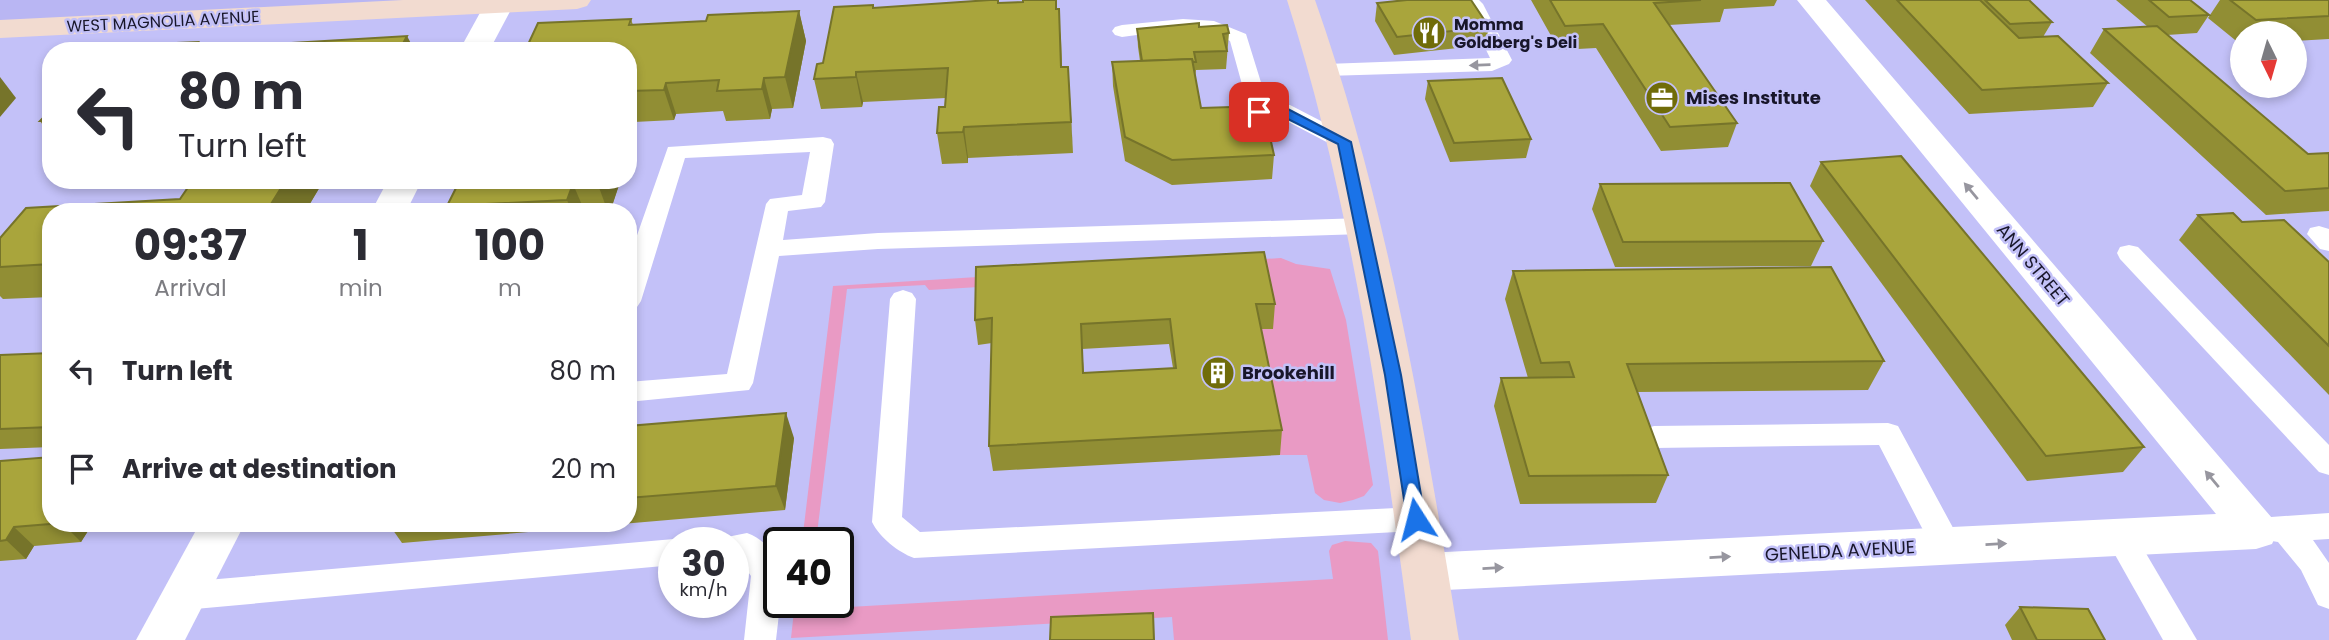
<!DOCTYPE html>
<html lang="en">
<head>
<meta charset="utf-8">
<style>
	body { margin:0; font-family:Poppins,sans-serif; background:#f7f7f7; color:#2b2b33; height:100vh; display:flex; flex-direction:column; font-size:26px; white-space:nowrap }
	* { box-sizing:border-box; margin:0 }
	p { font-size:23px; color:#7c7c81 }
	.icon { flex:none; width:38px; height:38px; fill:none; stroke:currentColor; stroke-width:2; stroke-linecap:round; stroke-linejoin:round }
	.map { position:relative; flex:1; overflow:hidden }
	.side { position:absolute; left:42px; top:203px; width:595px; height:329px; display:flex; flex-direction:column; background:#fff; border-radius:28px; box-shadow:0 4px 10px #0003 }
	.side>* { flex:none }
	.banner { position:absolute; left:42px; top:42px; width:595px; height:147px; border-radius:28px; box-shadow:0 4px 10px #0003; background:#fff; color:#2b2b33; overflow:hidden }
	.needle { width:46px; rotate:175deg }
	.controls { position:absolute; left:2230px; top:21px; display:grid; gap:14px }
	.controls a { display:grid; place-items:center; width:77px; height:77px; border-radius:50%; background:#fff; box-shadow:0 4px 10px #0003; font-size:35px }
	.speed { position:absolute; left:658px; top:527px; display:flex; gap:14px; font-size:35px; font-weight:700; text-align:center }
	.speed>* { display:grid; place-content:center; width:91px; height:91px; border-radius:50%; background:#fff; box-shadow:0 4px 10px #0003; line-height:1 }
	.speed small { font-size:18px; font-weight:400 }
	.speed .limit { border:4px solid #111; border-radius:10px; background:#fff; color:#111 }
	.pin { position:absolute; display:grid; place-items:center; width:60px; height:60px; color:#fff; margin:-30px; border-radius:14px; box-shadow:0 4px 10px #0006 }
	.me { position:absolute; width:77px; margin:-38px; rotate:351deg; stroke-linejoin:round; filter:drop-shadow(0 0 5px #0008) }
	.turn { display:flex; align-items:center; gap:24px; height:147px; padding:0 21px; font-size:32px }
	.turn .icon { width:91px; height:91px; stroke-width:2.5 }
	.turn b { display:block; font-size:49px; line-height:60px }
	.eta { display:flex; justify-content:space-evenly; align-items:center; height:119px; text-align:center }
	.eta b { font-size:42px; font-weight:700; line-height:49px }
	ul { padding:0; list-style:none }
	li { display:flex; align-items:center; gap:21px; height:98px; padding:0 21px }
	li div { flex:1 }
	li b { display:block; font-size:26px }
	li em { font-style:normal }
	.map>svg:first-child { display:block }
	.built { fill:#b9b6f3 }
	.green { fill:#e99ac4 }
	.lines { fill:none; stroke-linecap:round; stroke-linejoin:round }
	.lane { fill:#fff; fill-rule:evenodd }
	.street { fill:#fff; fill-rule:evenodd }
	.secondary { fill:#f2dbd0; fill-rule:evenodd }
	.wall { fill:#918e34; fill-rule:evenodd }
	.shaded-wall { fill:#76742a }
	.building { fill:#a9a53c; stroke:#76742a; stroke-width:2; fill-rule:evenodd }
	.oneway { fill:#97969f }
	.route { fill:#1a73e8; stroke:#114b97; stroke-width:2 }
	.labels { text-anchor:middle; stroke-width:5; stroke-linejoin:round; paint-order:stroke }
	.far-street-label { font-size:16px; fill:#18162a; stroke:#c3c1f8 }
	.far-poi-label { font-size:16px; font-weight:bold; fill:#18162a; stroke:#c3c1f8; text-anchor:start }
	.poi-label { font-size:18px; font-weight:bold; fill:#18162a; stroke:#c3c1f8; text-anchor:start }
	.street-label { font-size:18px; fill:#18162a; stroke:#c3c1f8 }
</style>
</head>
<body>
<div class="map">
<svg width="2329" height="640" viewBox="0 0 2329 640">
	<rect width="100%" height="100%" fill="#c3c1f8"/>
	<polygon class="built" points="0,0 577,0 0,29"/>
	<g class="green">
		<polygon points="1281,258 1296,264 1330,269 1346,320 1373,485 1364,496 1353,500 1340,503 1324,500 1315,493 1307,455 1280,455 1255,329 1272,329 979,287 929,290 925,285 847,289 816,542 802,542 833,286"/>
		<polygon points="1345,541 1371,543 1378,551 1388,640 1174,640 1172,617 791,638 795,602 838,602 838,568 854,567 849,607 1333,579 1329,551 1332,545"/>
	</g>
	<g class="lines">
		<g class="lane">
			<polygon points="1458,0 1479,0 1483,4 1512,60 1509,64 1492,71 1326,76 1319,74 1315,70 1319,66 1326,64 1490,58 1467,11"/>
			<path d="M1183,19L1214,21L1246,34L1268,105H1290L1352,137L1355,142L1352,147H1336L1279,117H1251L1230,41C1198,22 1156,33 1122,37L1115,35L1112,31L1115,27L1122,25Z"/>
			<polygon points="823,137 831,139 834,144 825,202 821,207 788,211 783,240 878,233 1363,218 1372,220 1375,226 1372,232 1363,234 878,249 779,256 753,383 749,390 628,402 628,382 727,374 766,204 770,199 802,195 810,152 685,158 641,301 637,307 628,310 628,261 668,147"/>
			<polygon points="2319,226 2329,229 2329,251 2320,249 2307,234 2310,228"/>
			<polygon points="2129,245 2138,247 2329,445 2329,475 2319,472 2120,259 2117,253 2120,247"/>
			<path d="M903,290L912,293L916,299L902,517L920,532L1416,507L1427,510L1431,519L1427,528L1416,531L914,558C898,552 880,538 872,522L890,299L894,293Z"/>
			<polygon points="1888,423 1898,426 1958,537 1962,546 1958,555 1947,559 1936,555 1879,445 1654,448 1644,445 1640,437 1644,429 1654,426"/>
			<polygon points="2329,513 2329,539 2313,540 2329,563 2329,609 2318,605 2301,570 2278,542 2260,539 2256,530 2260,521 2271,517"/>
			<polygon points="2120,524 2131,528 2197,640 2163,640 2105,537 2109,528"/>
			<path d="M747,533C790,548 780,605 776,640H744L751,576L739,559L733,560V542H720L722,538Z"/>
			<polygon points="674,539 684,542 674,542 674,565 184,610 173,606 168,596 173,586 184,582"/>
		</g>
		<g class="street">
			<polygon points="487,0 511,0 514,4 489,51 459,51"/>
			<polygon points="1797,0 1826,0 2272,518 2278,531 2272,544 2256,549 1425,591 1409,586 1402,572 1409,558 1425,553 2216,514"/>
			<polygon points="388,180 422,180 406,212 371,212"/>
			<polygon points="200,523 245,523 185,640 136,640"/>
		</g>
		<g class="secondary">
			<polygon points="403,0 591,0 587,6 577,9 0,38 0,20"/>
			<path d="M1287,0H1315C1388,207 1424,425 1459,640H1411C1382,425 1353,207 1287,0Z"/>
		</g>
	</g>
	<g class="wall">
		<polygon points="1531,0 1777,0 1774,6 1724,9 1720,22 1669,25 1737,123 1728,147 1661,151 1596,48 1559,50"/>
		<polygon points="1865,0 2029,0 2052,22 2043,37 2108,83 2093,107 1969,114"/>
		<polygon points="2116,0 2190,0 2209,15 2197,33 2167,35 2308,154 2329,153 2329,211 2266,215 2090,53 2104,29 2148,27"/>
		<polygon points="2220,0 2329,0 2329,39 2294,41 2294,33 2242,33 2242,44 2240,44 2208,18"/>
		<polygon points="999,3 1057,9 1061,39 1062,67 1068,67 1073,153 968,158 968,163 942,164 937,133 945,107 946,98 863,102 862,107 821,109 814,79 874,8"/>
		<polygon points="1377,3 1489,27 1485,45 1394,55 1375,21"/>
		<polygon points="799,11 806,41 793,108 772,109 770,119 726,121 723,111 676,114 674,120 634,122 632,116 628,116 628,51 631,19 633,25 706,21"/>
		<polygon points="1199,27 1229,33 1226,69 1196,70 1195,77 1201,108 1274,155 1272,179 1172,185 1125,161 1113,86 1112,62 1140,61 1138,47 1137,29"/>
		<polygon points="1428,81 1531,139 1526,158 1450,162 1425,99"/>
		<polygon points="51,105 51,136 40,121 47,115 45,112"/>
		<polygon points="1821,162 2144,447 2123,472 2027,481 1810,186"/>
		<polygon points="193,180 324,180 305,212 51,212 51,297 3,299 0,296 0,238 26,208 180,199"/>
		<polygon points="460,180 617,180 619,185 610,212 450,212 447,206"/>
		<polygon points="1600,184 1823,241 1811,266 1615,267 1592,209"/>
		<polygon points="2198,215 2242,222 2329,262 2329,395 2179,240"/>
		<path d="M976,267L1275,304L1273,329H1261L1282,430L1280,455L993,471L989,446L992,343L978,345L975,320ZM1169,344L1173,368L1084,373L1082,349Z"/>
		<polygon points="1513,271 1884,361 1868,390 1637,392 1668,475 1656,503 1520,504 1494,406 1501,378 1528,378 1505,299"/>
		<polygon points="51,353 51,447 0,449 0,355"/>
		<polygon points="628,426 794,438 785,510 402,543 388,523 628,523"/>
		<polygon points="0,461 51,523 93,523 81,542 34,546 26,559 0,561"/>
		<polygon points="2020,607 2105,640 2012,640 2005,625"/>
	</g>
	<g class="shaded-wall">
		<polygon points="799,11 806,41 793,108 785,77"/>
		<polygon points="407,36 415,51 399,51"/>
		<polygon points="198,42 204,51 191,51"/>
		<polygon points="1068,67 1070,97 1073,153 1071,122"/>
		<polygon points="856,72 863,102 862,107 856,77"/>
		<polygon points="0,77 16,98 0,117"/>
		<polygon points="764,78 772,109 770,119 762,89"/>
		<polygon points="666,83 676,114 674,120 664,90"/>
		<polygon points="964,127 968,158 968,163 963,132"/>
		<polygon points="286,180 324,180 305,212 266,212"/>
		<polygon points="597,180 617,180 619,185 610,212 608,212 597,182"/>
		<polygon points="573,184 585,212 572,212 567,200"/>
		<polygon points="786,413 794,438 785,510 776,486"/>
		<polygon points="62,523 93,523 81,542"/>
		<polygon points="14,527 34,546 26,559 6,540"/>
	</g>
	<g class="building">
		<polygon points="990,0 998,0 998,3 1023,2 1023,0 1056,0 1056,9 1059,9 1061,67 1068,67 1071,122 964,127 963,132 937,133 939,107 945,107 948,68 856,72 856,77 814,79 817,64 823,63 834,7 873,5 873,8"/>
		<polygon points="1407,0 1471,0 1489,27 1397,37 1377,3"/>
		<polygon points="1550,0 1701,0 1654,3 1737,123 1670,127 1603,24 1565,26"/>
		<polygon points="1897,0 1980,0 2019,38 2058,36 2108,83 1982,90"/>
		<polygon points="1985,0 2029,0 2052,22 2010,24"/>
		<polygon points="2149,0 2190,0 2209,15 2169,17"/>
		<polygon points="2230,0 2329,0 2329,16 2256,20"/>
		<polygon points="799,11 785,77 764,78 762,89 717,91 719,80 666,83 664,90 628,91 628,51 525,51 538,23 631,19 629,25 706,21 708,15"/>
		<polygon points="1199,23 1199,27 1227,25 1229,33 1223,34 1227,51 1194,52 1196,62 1193,62 1192,59 1142,61 1137,29"/>
		<polygon points="2157,26 2308,154 2329,153 2329,188 2285,191 2104,29"/>
		<polygon points="407,36 399,51 254,51 258,45"/>
		<polygon points="198,42 191,51 99,51 104,46"/>
		<polygon points="1192,59 1201,108 1263,106 1274,155 1172,160 1125,137 1112,62"/>
		<polygon points="1502,78 1531,139 1454,143 1428,81"/>
		<polygon points="51,105 51,121 40,121 49,112 45,112"/>
		<polygon points="1901,156 2144,447 2046,456 1821,162"/>
		<polygon points="193,180 286,180 266,212 51,212 51,264 0,267 0,238 26,208 180,199"/>
		<polygon points="460,180 597,180 597,182 573,184 567,200 447,206"/>
		<polygon points="1790,183 1823,241 1623,242 1600,184"/>
		<polygon points="2233,213 2242,222 2284,220 2329,262 2329,346 2198,215"/>
		<path d="M1264,252L1275,304H1256L1282,430L989,446L992,318L975,320L976,267ZM1170,319L1176,368L1083,373L1081,324Z"/>
		<polygon points="1831,267 1884,361 1627,364 1668,475 1529,476 1501,378 1574,377 1569,362 1541,363 1513,271"/>
		<polygon points="51,353 51,427 0,429 0,355"/>
		<polygon points="786,413 776,486 628,498 628,426"/>
		<polygon points="51,457 51,523 62,523 14,527 6,540 0,541 0,461"/>
		<polygon points="2020,607 2088,609 2105,640 2037,640"/>
		<polygon points="1153,613 1154,640 1050,640 1051,617"/>
	</g>
	<defs><path id="oneway-solid" d="M-6-.8H1V-3.2L6.5 0L1 3.2V.8H-6Z" transform="scale(1.75)"/></defs>
	<g class="oneway">
		<use href="#oneway-solid" transform="translate(1480 65) rotate(178)"/>
		<use href="#oneway-solid" transform="translate(1971 191) rotate(-130)"/>
		<use href="#oneway-solid" transform="translate(2212 479) rotate(-130)"/>
		<use href="#oneway-solid" transform="translate(1996 544) rotate(-3)"/>
		<use href="#oneway-solid" transform="translate(1720 557) rotate(-3)"/>
		<use href="#oneway-solid" transform="translate(1493 568) rotate(-3)"/>
	</g>
	<polygon class="route" points="1282,106 1351,142 1401,375 1425,519 1423,524 1416,526 1410,524 1407,519 1385,375 1338,144 1280,115 1259,116 1252,112 1259,108"/>
	<defs>
		<symbol id="restaurant-disc" viewBox="-11 -11 22 22"><circle r="9.5" fill="#706c09" stroke="#c3c1f8"/><path d="M-5-6h1v4h1v-4h1v4h1v-4h1v5L-1.5 .5V6h-2V.5L-5-1ZM5-6V6H3V1.5H1.5Q1.5-4 5-6Z" fill="#fff"/></symbol>
		<symbol id="office-disc" viewBox="-11 -11 22 22"><circle r="9.5" fill="#706c09" stroke="#c3c1f8"/><path d="M-6-3h4V-5.5h4V-3h4V5H-6ZM-1-4.5V-3h2v-1.5ZM-6 0V1H6V0Z" fill="#fff"/></symbol>
		<symbol id="building-disc" viewBox="-11 -11 22 22"><circle r="9.5" fill="#706c09" stroke="#c3c1f8"/><path d="M-4-6H4V6H1V3H-1V6H-4ZM-2.5-4.3h1.7v1.8h-1.7ZM.8-4.3h1.7v1.8H.8ZM-2.5-1h1.7V.8h-1.7ZM.8-1h1.7V.8H.8Z" fill="#fff"/></symbol>
	</defs>
	<g fill-rule="evenodd">
		<use href="#restaurant-disc" x="1410" y="14" width="38" height="38"/>
		<use href="#office-disc" x="1643" y="79" width="38" height="38"/>
		<use href="#building-disc" x="1199" y="354" width="38" height="38"/>
	</g>
	<g class="labels">
		<g class="far-street-label">
			<text transform="translate(163 21) rotate(-3)" y="6">WEST MAGNOLIA AVENUE</text>
		</g>
		<g class="far-poi-label">
			<text x="1454" y="30">Momma<tspan x="1454" dy="18">Goldberg's Deli</tspan></text>
		</g>
		<g class="poi-label">
			<text x="1686" y="104">Mises Institute</text>
			<text x="1242" y="379">Brookehill</text>
		</g>
		<g class="street-label">
			<text transform="translate(2033 265) rotate(50)" y="6">ANN STREET</text>
			<text transform="translate(1840 551) rotate(-3)" y="6">GENELDA AVENUE</text>
		</g>
	</g>
</svg>
<div class="controls">
<a><svg class="needle" viewBox="-14 -14 28 28"><path d="M0-13l5 13h-10z" fill="#e53935"/><path d="M0 13l5-13h-10z" fill="#7c7c81"/></svg></a>
</div>
<div class="speed"><div>30<small>km/h</small></div><div class="limit">40</div></div>
<div class="pin" style="left:1259px;top:112px;background:#d93025"><svg class="icon" aria-label="arrive" viewBox="0 0 24 24"><path d="M6 21V4h12l-3 4 3 4H6"/></svg></div>
<svg class="me" style="left:1416px;top:519px" viewBox="-20 -20 40 40"><path d="M0-17L14 15 0 8-14 15z" fill="#1a73e8" stroke="#fff" stroke-width="4"/></svg>
<div class="banner">
<div class="turn"><svg class="icon" aria-label="left" viewBox="0 0 24 24"><path d="M17 20v-9H6M10 6l-5 5 5 5"/></svg><div><b>80 m</b>Turn left</div></div>
</div>
<section class="side">
<div class="eta">
<div><b>09:37</b><p>Arrival</p></div>
<div><b>1</b><p>min</p></div>
<div><b>100</b><p>m</p></div>
</div>
<ul>
<li><svg class="icon" aria-label="left" viewBox="0 0 24 24"><path d="M17 20v-9H6M10 6l-5 5 5 5"/></svg><div><b>Turn left</b></div><em>80 m</em></li>
<li><svg class="icon" aria-label="arrive" viewBox="0 0 24 24"><path d="M6 21V4h12l-3 4 3 4H6"/></svg><div><b>Arrive at destination</b></div><em>20 m</em></li>
</ul>
</section>
</div>
</body>
</html>
